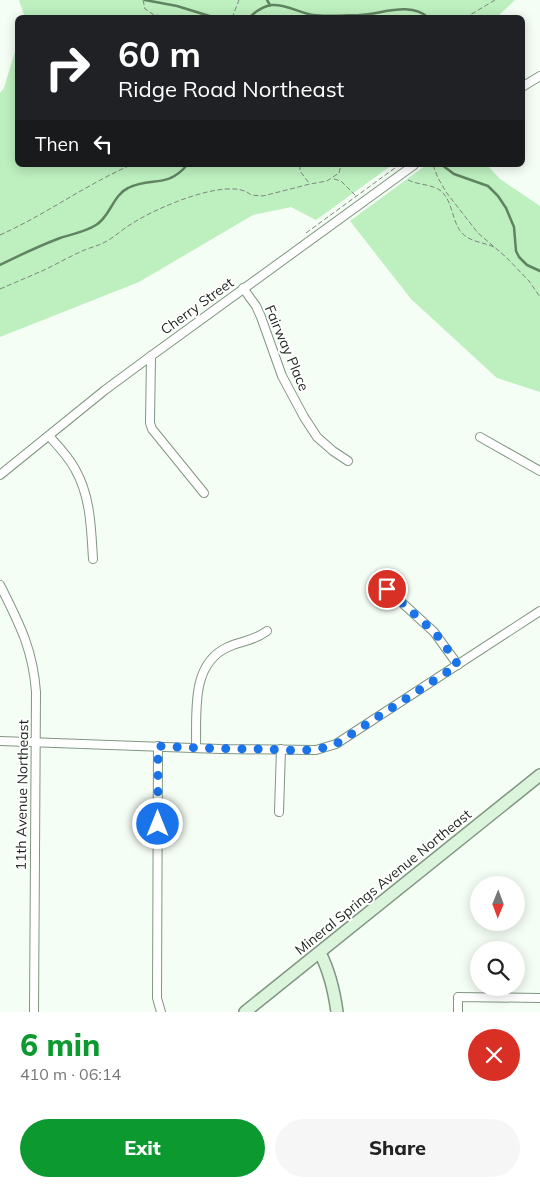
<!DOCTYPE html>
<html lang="en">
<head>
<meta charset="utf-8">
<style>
	body { margin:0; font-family:Mulish,sans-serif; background:#f6f6f6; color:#222; height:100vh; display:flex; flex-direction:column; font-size:19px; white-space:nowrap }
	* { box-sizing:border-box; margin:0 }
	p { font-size:16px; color:#767676 }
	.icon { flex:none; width:28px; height:28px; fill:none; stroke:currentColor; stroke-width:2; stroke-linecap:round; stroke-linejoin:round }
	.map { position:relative; height:1012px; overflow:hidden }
	.side { display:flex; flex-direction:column; background:#fff; flex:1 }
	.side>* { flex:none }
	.hud { position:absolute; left:15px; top:15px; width:510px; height:152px; border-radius:8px; box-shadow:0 2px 12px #0003; background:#202124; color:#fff; overflow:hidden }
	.needle { width:32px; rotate:181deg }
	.controls { position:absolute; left:470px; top:876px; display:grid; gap:10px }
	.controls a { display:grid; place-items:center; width:55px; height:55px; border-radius:50%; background:#fff; box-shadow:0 2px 12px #0003; font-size:25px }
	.pin { position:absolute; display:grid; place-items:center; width:42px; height:42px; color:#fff; margin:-21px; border:2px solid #fff; border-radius:50%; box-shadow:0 1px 5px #0007 }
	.me { position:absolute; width:55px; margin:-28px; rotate:0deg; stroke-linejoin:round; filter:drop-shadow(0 0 4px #0008) }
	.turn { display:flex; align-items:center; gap:18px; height:105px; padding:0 20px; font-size:22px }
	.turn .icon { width:65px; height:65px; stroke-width:2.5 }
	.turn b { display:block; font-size:35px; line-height:42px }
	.then { display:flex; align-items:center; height:48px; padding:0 20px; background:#0003; gap:10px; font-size:19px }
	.round { display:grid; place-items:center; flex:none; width:52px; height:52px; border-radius:26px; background:#f6f6f6 }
	.head { display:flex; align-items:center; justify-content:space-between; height:85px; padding:0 20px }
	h1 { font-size:30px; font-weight:800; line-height:38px; color:#0c9930 }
	.button { display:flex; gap:10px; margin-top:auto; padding:10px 20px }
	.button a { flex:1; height:58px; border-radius:30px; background:#0c9930; color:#fff; font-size:20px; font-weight:800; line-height:58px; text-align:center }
	.button a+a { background:#f6f6f6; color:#222 }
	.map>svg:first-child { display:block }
	.green { fill:#bdefbf }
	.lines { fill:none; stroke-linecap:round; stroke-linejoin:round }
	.stream { stroke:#608361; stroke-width:2.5 }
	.street-casing { stroke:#819682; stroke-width:10 }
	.secondary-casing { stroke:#819682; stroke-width:14 }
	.path { stroke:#7e867e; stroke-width:1; stroke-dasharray:5 2.5; stroke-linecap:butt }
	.street { stroke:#fff; stroke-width:8 }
	.secondary { stroke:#dbf5dd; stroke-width:11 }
	.route { stroke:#1a73e8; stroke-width:9; stroke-dasharray:0 16.2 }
	.labels { text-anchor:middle; stroke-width:4; stroke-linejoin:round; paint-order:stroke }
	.street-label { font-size:14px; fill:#1b231b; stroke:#fff }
</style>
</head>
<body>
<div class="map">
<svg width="540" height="1012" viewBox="0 0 540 1012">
	<rect width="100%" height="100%" fill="#f5fef5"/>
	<g class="green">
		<polygon points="19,0 515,0 496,18 25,18"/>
		<polygon points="17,45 18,165 392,165 316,220 291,207 253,215 139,282 0,337 0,93 4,88"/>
		<polygon points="426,165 487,165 500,179 540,206 540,392 497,378 411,299 350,221"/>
	</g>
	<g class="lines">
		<g class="stream">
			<polyline points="145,0 177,6 216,18"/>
			<polyline points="267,0 270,5"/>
			<path d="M249,18C255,12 263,6 272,5C286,4 300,13 313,15C328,17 344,15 359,15C383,14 409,1 429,18"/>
			<polyline points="442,165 454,174 488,186 498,196 506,208 514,227 516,251 519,257 527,265 540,271"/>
			<path d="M0,265C20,255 39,246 60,238C72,234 85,232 96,225C110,217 113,195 128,188C151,176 167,189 187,165"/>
		</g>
		<defs>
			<g id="street">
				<polyline points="522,87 540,76"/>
				<polyline points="243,288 256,306 261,317 282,376 304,417 317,437 333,451 348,461"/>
				<polyline points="151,356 150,423 152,429 204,493"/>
				<path d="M49,436C58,446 68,456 75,469C91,497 91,529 93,559"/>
				<polyline points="480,437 540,471"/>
				<polyline points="0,475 105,390 151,356 414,165"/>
				<path d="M0,585C19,623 33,649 36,692L34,1012"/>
				<polyline points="387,589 434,632 458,665"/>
				<polyline points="0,741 220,749 316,750 336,744 540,611"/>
				<polyline points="158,746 157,998 161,1012"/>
				<path d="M196,748C197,713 190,664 228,647C243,640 252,642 267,631"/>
				<polyline points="279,812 281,749"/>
				<polyline points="458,1012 458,997 540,998"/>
			</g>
			<g id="secondary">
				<path d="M320,953C330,972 334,990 337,1012"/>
				<polyline points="245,1012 540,775"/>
			</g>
		</defs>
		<use href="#street" class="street-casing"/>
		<use href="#secondary" class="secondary-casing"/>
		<g class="path">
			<polyline points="143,0 145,9 154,15 194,18"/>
			<polyline points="232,18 239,0"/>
			<polyline points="465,18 495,0"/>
			<polyline points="300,165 300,171 309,183"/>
			<polyline points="433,165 438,178 446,192 467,219 478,233 506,257 529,281 540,297"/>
			<polyline points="334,179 341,181 356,196"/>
			<path d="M408,180C418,185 432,184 441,191C453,201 452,223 462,233C470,242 483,242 494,247"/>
			<polyline points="306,233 399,165"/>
			<path d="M0,235C45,215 85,185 131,165"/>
			<path d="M0,289C14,283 28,277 42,271C57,264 72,255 87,249C92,247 97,246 101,244C113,239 122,229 133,223C154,209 230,175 251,195L263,196L310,184L327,181L339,173L341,165"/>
		</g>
		<use href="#street" class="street"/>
		<use href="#secondary" class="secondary"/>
	</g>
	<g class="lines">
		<path class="route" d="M158,824V746C193,748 228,749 263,749C287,750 313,753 336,744L458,665L442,641L434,632L387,589"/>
	</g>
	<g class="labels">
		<g class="street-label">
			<text transform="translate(197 306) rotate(-36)" y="5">Cherry Street</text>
			<text transform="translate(287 348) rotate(67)" y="5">Fairway Place</text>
			<text transform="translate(22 795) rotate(-89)" y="5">11th Avenue Northeast</text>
			<text transform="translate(383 882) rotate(-39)" y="5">Mineral Springs Avenue Northeast</text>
		</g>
	</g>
</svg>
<div class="controls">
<a><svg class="needle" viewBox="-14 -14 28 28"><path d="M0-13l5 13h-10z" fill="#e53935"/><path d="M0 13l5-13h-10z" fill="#767676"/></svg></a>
<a><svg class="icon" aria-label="search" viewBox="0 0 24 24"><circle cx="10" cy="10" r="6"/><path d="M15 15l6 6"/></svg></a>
</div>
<div class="pin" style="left:387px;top:589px;background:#d93025"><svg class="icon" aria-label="arrive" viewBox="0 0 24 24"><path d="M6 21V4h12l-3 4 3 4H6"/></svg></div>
<svg class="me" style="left:158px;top:824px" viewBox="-20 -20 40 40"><circle r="17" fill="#1a73e8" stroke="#fff" stroke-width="3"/><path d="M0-11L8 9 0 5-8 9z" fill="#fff"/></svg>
<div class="hud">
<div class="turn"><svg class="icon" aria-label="right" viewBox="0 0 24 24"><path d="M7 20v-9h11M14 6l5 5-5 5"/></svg><div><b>60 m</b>Ridge Road Northeast</div></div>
<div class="then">Then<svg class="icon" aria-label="left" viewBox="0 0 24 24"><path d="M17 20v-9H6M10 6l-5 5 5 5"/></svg></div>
</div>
</div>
<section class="side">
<div class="head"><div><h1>6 min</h1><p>410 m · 06:14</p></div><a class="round" style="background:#d93025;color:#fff"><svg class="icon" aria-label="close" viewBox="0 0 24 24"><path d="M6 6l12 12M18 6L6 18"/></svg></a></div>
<div class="button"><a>Exit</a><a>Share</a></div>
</section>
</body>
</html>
